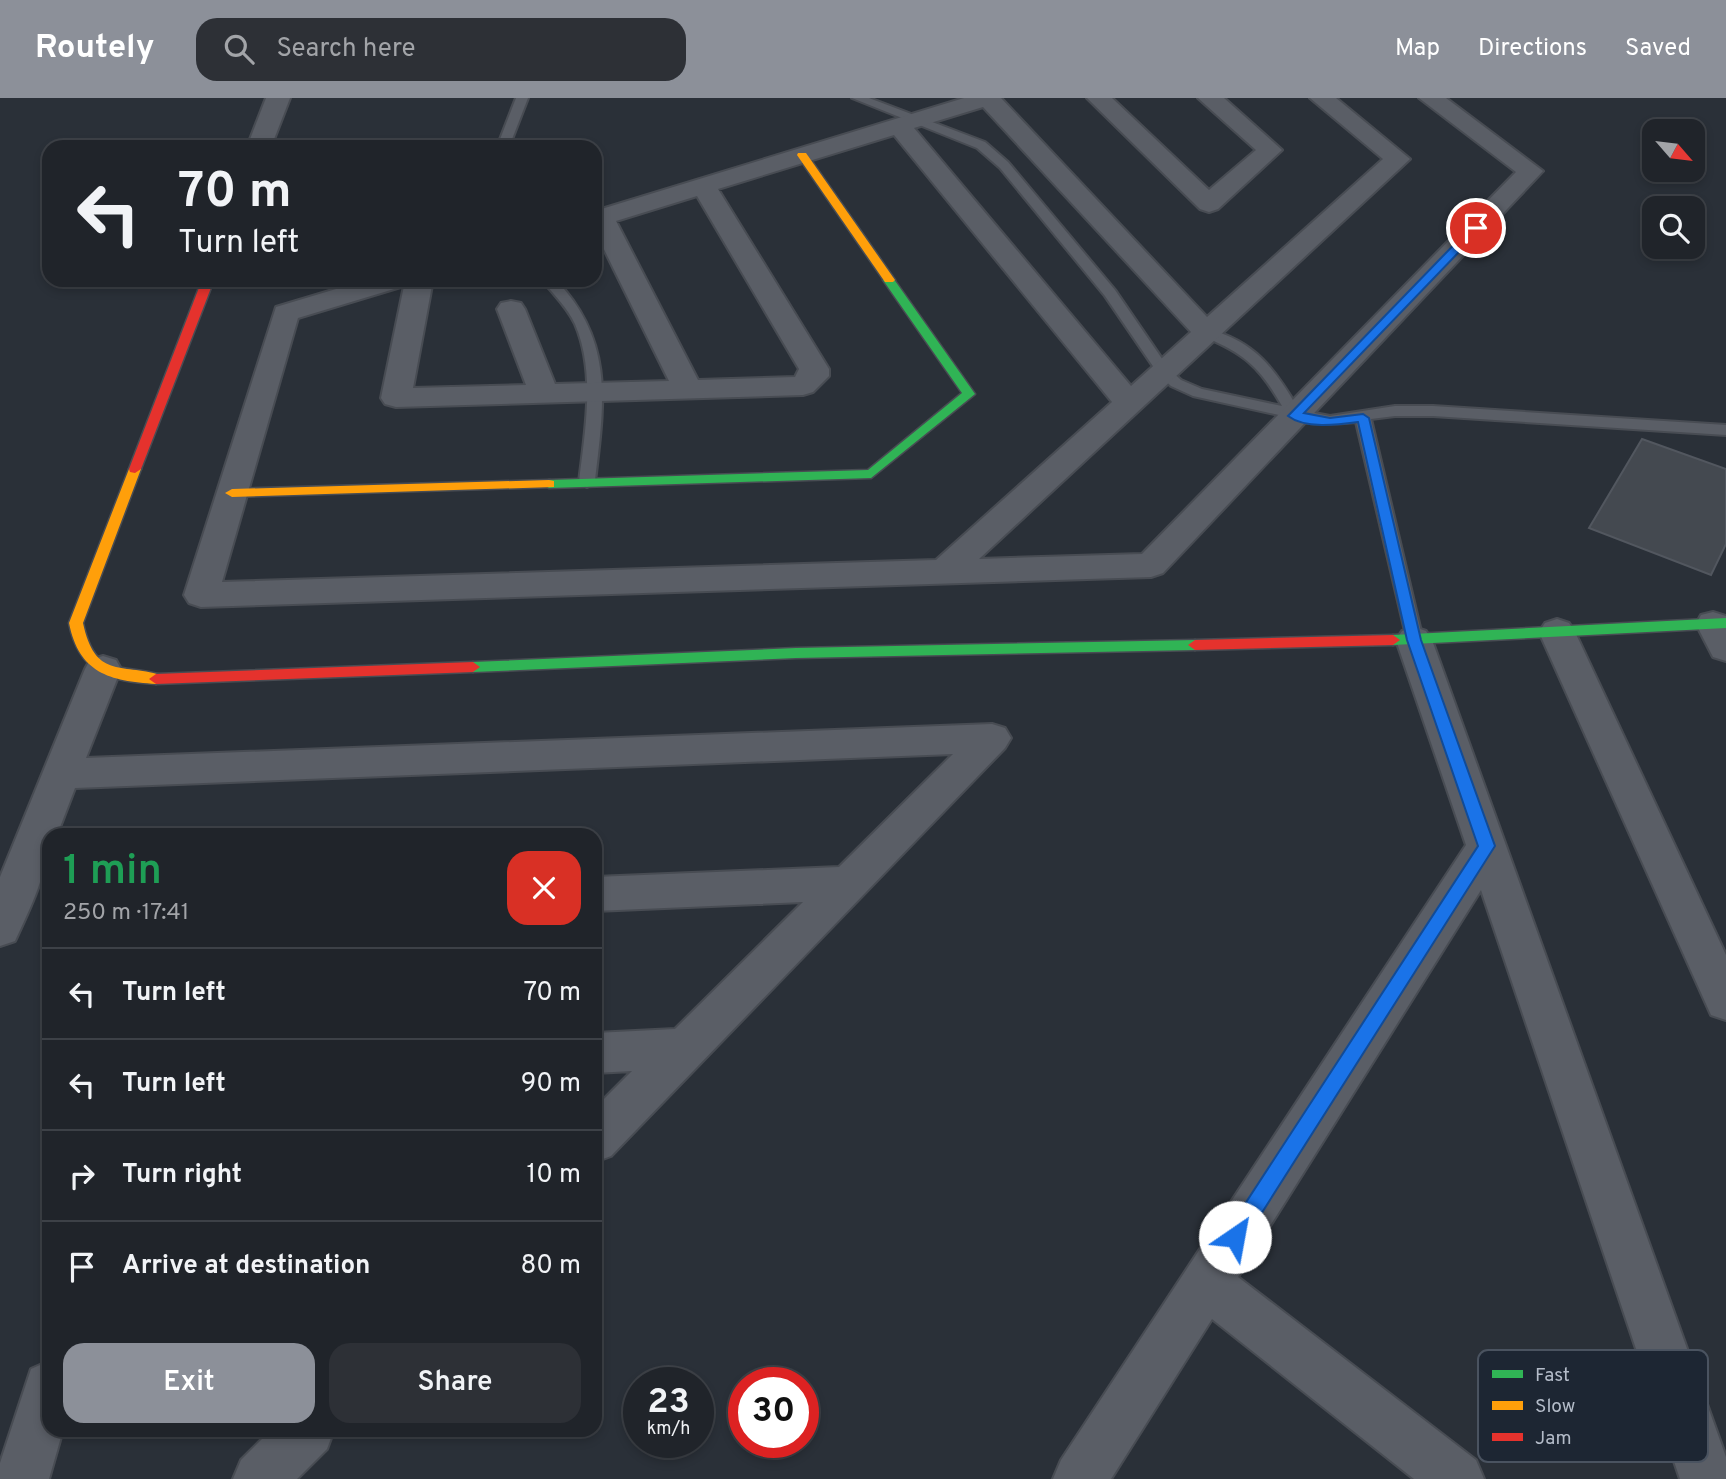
<!DOCTYPE html>
<html lang="en">
<head>
<meta charset="utf-8">
<style>
	body { margin:0; font-family:Overpass,sans-serif; background:#2d3036; color:#f1f3f6; height:100vh; display:flex; flex-direction:column; font-size:26px; white-space:nowrap }
	* { box-sizing:border-box; margin:0 }
	p { font-size:23px; color:#a2a4a8 }
	.icon { flex:none; width:38px; height:38px; fill:none; stroke:currentColor; stroke-width:2; stroke-linecap:round; stroke-linejoin:round }
	.map { position:relative; flex:1; overflow:hidden }
	.drawer { position:absolute; left:42px; top:730px; width:560px; height:609px; display:flex; flex-direction:column; background:#20242a; border-radius:21px; box-shadow:0 4px 10px #0003,0 0 0 2px #3d4147 }
	.drawer>* { flex:none }
	.banner { position:absolute; left:42px; top:42px; width:560px; height:147px; border-radius:21px; box-shadow:0 4px 10px #0003,0 0 0 2px #3d4147; background:#20242a; color:#f1f3f6; overflow:hidden }
	.needle { width:46px; rotate:118deg }
	.controls { position:absolute; left:1642px; top:21px; display:grid; gap:14px }
	.controls a { display:grid; place-items:center; width:63px; height:63px; border-radius:14px; background:#20242a; box-shadow:0 4px 10px #0003,0 0 0 2px #3d4147; font-size:35px }
	.speed { position:absolute; left:623px; top:1269px; display:flex; gap:14px; font-size:35px; font-weight:700; text-align:center }
	.speed>* { display:grid; place-content:center; width:91px; height:91px; border-radius:50%; background:#20242a; box-shadow:0 4px 10px #0003,0 0 0 2px #3d4147; line-height:1 }
	.speed small { font-size:18px; font-weight:400 }
	.speed .limit { border:10px solid #d22; background:#fff; color:#111 }
	.pin { position:absolute; display:grid; place-items:center; width:60px; height:60px; color:#fff; margin:-30px; border:4px solid #fff; border-radius:50%; box-shadow:0 2px 7px #0007 }
	.me { position:absolute; width:77px; margin:-38px; rotate:33deg; stroke-linejoin:round; filter:drop-shadow(0 0 5px #0008) }
	.turn { display:flex; align-items:center; gap:24px; height:147px; padding:0 21px; font-size:32px }
	.turn .icon { width:91px; height:91px; stroke-width:2.5 }
	.turn b { display:block; font-size:49px; line-height:60px }
	.round { display:grid; place-items:center; flex:none; width:74px; height:74px; border-radius:21px; background:#2d3036 }
	.head { display:flex; align-items:center; justify-content:space-between; height:119px; padding:0 21px }
	h1 { font-size:42px; font-weight:600; line-height:52px; color:#1e9e55 }
	.primary-button { display:flex; gap:14px; margin-top:auto; padding:14px 21px }
	.primary-button a { flex:1; height:80px; border-radius:21px; background:#8c9099; color:#fff; font-size:28px; font-weight:600; line-height:80px; text-align:center }
	.primary-button a+a { background:#2d3036; color:#f1f3f6 }
	ul { padding:0; list-style:none }
	li { display:flex; align-items:center; gap:21px; height:91px; padding:0 21px; border-top:2px solid #3d4147 }
	li div { flex:1 }
	li b { display:block; font-size:26px }
	li em { font-style:normal }
	header { display:flex; align-items:center; gap:42px; box-sizing:border-box; height:98px; padding:0 35px; background:#8c9099; color:#fff }
	header strong { font-size:33px }
	nav { display:flex; gap:38px; margin-inline-start:auto; font-size:24px }
	.search { width:490px; height:63px; background:#2d3036; display:flex; align-items:center; gap:18px; box-sizing:border-box; padding:0 24px; border-radius:21px; color:#a2a4a8; font-size:26px }
	.map>svg:first-child { display:block }
	.building { fill:#444950; stroke:#52575f; stroke-width:2 }
	.lines { fill:none; stroke-linecap:round; stroke-linejoin:round }
	.lane-casing { stroke:#484c53; stroke-width:4 }
	.street-casing { stroke:#484c53; stroke-width:4 }
	.fast-casing { stroke:#484c53; stroke-width:3 }
	.slow-casing { stroke:#484c53; stroke-width:3 }
	.jam-casing { stroke:#484c53; stroke-width:3 }
	.lane { fill:#5a5e66; fill-rule:evenodd }
	.street { fill:#5a5e66; fill-rule:evenodd }
	.fast { fill:#30b455; fill-rule:evenodd }
	.slow { fill:#ff9f0a; fill-rule:evenodd }
	.jam { fill:#e5322d; fill-rule:evenodd }
	.route { fill:#1a73e8; stroke:#114b97; stroke-width:2 }
	.key { fill:#1d2633; stroke:#4a5360; stroke-width:2 }
	.key-label { font-size:19px; fill:#b4bcc9 }
</style>
</head>
<body>
<header>
<strong>Routely</strong>
<div class="search"><svg class="icon" aria-label="search" viewBox="0 0 24 24"><circle cx="10" cy="10" r="6"/><path d="M15 15l6 6"/></svg>Search here</div>
<nav><a>Map</a><a>Directions</a><a>Saved</a></nav>
</header>
<div class="map">
<svg width="1726" height="1381" viewBox="0 0 1726 1381">
	<rect width="100%" height="100%" fill="#2a3038"/>
	<polygon class="building" points="1642,341 1726,371 1726,446 1711,477 1589,430"/>
	<g class="lines">
		<defs>
			<g id="lane">
				<polygon points="516,0 528,0 509,49 497,49"/>
				<path d="M852,0H869L985,44L1008,64L1115,192L1169,271L1181,282L1202,291L1282,308C1260,269 1244,255 1202,238L1200,235L1207,231C1255,243 1275,271 1299,312L1330,318L1395,308H1433L1726,327V337L1433,318H1395L1371,321L1423,542L1420,546H1408L1356,324C1339,326 1301,328 1288,319L1193,298L1171,288L1159,277L1105,198L1000,70L977,50Z"/>
				<path d="M542,182H556C615,244 604,306 595,384L587,389L579,384C585,333 596,275 575,226C567,209 554,197 542,182Z"/>
			</g>
			<g id="street">
				<polygon points="266,0 290,0 271,49 247,49"/>
				<path d="M964,0H1001L1207,219L1383,61L1310,0H1336L1410,61L979,461L1142,456L1516,74L1419,0H1446L1543,73L1163,475L1151,479L201,509L189,505L184,497L276,209L366,182H433L413,290L526,287L497,211L501,205L511,203L521,205L525,211L555,286L669,283L595,133V113ZM983,9L1191,234L1131,288L914,30ZM894,37L1112,304L936,462L222,484L298,220L404,188L381,300L385,306L396,309L803,297L813,294L829,278V271L718,91ZM697,98L799,271L795,279L698,282L616,123Z"/>
				<polygon points="1087,0 1112,0 1209,92 1256,52 1198,0 1224,0 1282,52 1218,111 1209,114 1200,111"/>
				<polygon points="1713,514 1726,518 1726,563 1713,559 1696,526 1701,517"/>
				<polygon points="1557,521 1569,525 1575,534 1726,857 1726,922 1711,917 1539,534 1545,525"/>
				<polygon points="1414,529 1426,533 1432,542 1726,1359 1726,1381 1680,1381 1481,792 1238,1179 1476,1362 1484,1381 1414,1381 1212,1221 1111,1381 1053,1381 1061,1362 1466,747 1396,542 1402,533"/>
				<path d="M103,558L116,562L121,571L86,660L992,626L1005,630L1011,640L1005,650L611,1058L595,1064V1010L632,973L595,975V935L675,931L803,804L595,813V779L839,769L953,656L75,690L57,737H49C49,772 30,811 15,843L0,848V779L85,571L90,562Z"/>
				<polygon points="49,1263 49,1332 63,1332 49,1381 0,1381 0,1365 31,1271"/>
				<polygon points="271,1332 334,1332 327,1351 297,1381 233,1381 241,1362"/>
			</g>
			<g id="fast">
				<polygon points="885,180 893,180 975,296 871,380 549,390 543,386 549,382 868,372 962,295 883,182"/>
				<polygon points="1726,520 1726,530 1393,547 1386,542 1393,537"/>
				<polygon points="1195,542 1202,547 1195,552 796,560 473,574 466,569 473,564 796,550"/>
			</g>
			<g id="slow">
				<polygon points="798,55 806,55 895,182 893,184 885,184 797,57"/>
				<path d="M135,367L141,371L83,525C95,581 120,565 161,577L163,581L156,586C109,583 79,575 69,525L129,371Z"/>
				<polygon points="549,382 554,383 554,389 232,399 225,395 232,391"/>
			</g>
			<g id="jam">
				<polygon points="202,182 214,182 141,371 135,375 130,374 129,371"/>
				<polygon points="1393,537 1400,542 1393,547 1195,552 1188,547 1195,542"/>
				<polygon points="473,564 480,569 473,574 156,586 149,581 156,576"/>
			</g>
		</defs>
		<use href="#lane" class="lane-casing"/>
		<use href="#street" class="street-casing"/>
		<use href="#fast" class="fast-casing"/>
		<use href="#slow" class="slow-casing"/>
		<use href="#jam" class="jam-casing"/>
		<use href="#lane" class="lane"/>
		<use href="#street" class="street"/>
		<use href="#fast" class="fast"/>
		<use href="#slow" class="slow"/>
		<use href="#jam" class="jam"/>
	</g>
	<path class="route" d="M1472,128L1482,130L1304,315L1330,320L1363,316L1369,320L1421,542L1495,748L1242,1146L1235,1149L1228,1146L1225,1139L1228,1132L1478,748L1407,542L1358,324C1337,327 1305,331 1288,318Z"/>
	<rect x="1478" y="1252" width="230" height="112" rx="10" class="key"/>
	<rect x="1492" y="1272" width="31" height="8" fill="#30b455"/>
	<rect x="1492" y="1303" width="31" height="9" fill="#ff9f0a"/>
	<rect x="1492" y="1335" width="31" height="8" fill="#e5322d"/>
	<g class="key-label">
		<text x="1535" y="1283">Fast</text>
		<text x="1535" y="1314">Slow</text>
		<text x="1535" y="1346">Jam</text>
	</g>
</svg>
<div class="controls">
<a><svg class="needle" viewBox="-14 -14 28 28"><path d="M0-13l5 13h-10z" fill="#e53935"/><path d="M0 13l5-13h-10z" fill="#a2a4a8"/></svg></a>
<a><svg class="icon" aria-label="search" viewBox="0 0 24 24"><circle cx="10" cy="10" r="6"/><path d="M15 15l6 6"/></svg></a>
</div>
<div class="speed"><div>23<small>km/h</small></div><div class="limit">30</div></div>
<div class="pin" style="left:1476px;top:130px;background:#d93025"><svg class="icon" aria-label="arrive" viewBox="0 0 24 24"><path d="M6 21V4h12l-3 4 3 4H6"/></svg></div>
<svg class="me" style="left:1235px;top:1139px" viewBox="-20 -20 40 40"><circle r="19" fill="#fff"/><path d="M0-13L10 11 0 6-10 11z" fill="#1a73e8"/></svg>
<div class="banner">
<div class="turn"><svg class="icon" aria-label="left" viewBox="0 0 24 24"><path d="M17 20v-9H6M10 6l-5 5 5 5"/></svg><div><b>70 m</b>Turn left</div></div>
</div>
<section class="drawer">
<div class="head"><div><h1>1 min</h1><p>250 m · 17:41</p></div><a class="round" style="background:#d93025;color:#fff"><svg class="icon" aria-label="close" viewBox="0 0 24 24"><path d="M6 6l12 12M18 6L6 18"/></svg></a></div>
<ul>
<li><svg class="icon" aria-label="left" viewBox="0 0 24 24"><path d="M17 20v-9H6M10 6l-5 5 5 5"/></svg><div><b>Turn left</b></div><em>70 m</em></li>
<li><svg class="icon" aria-label="left" viewBox="0 0 24 24"><path d="M17 20v-9H6M10 6l-5 5 5 5"/></svg><div><b>Turn left</b></div><em>90 m</em></li>
<li><svg class="icon" aria-label="right" viewBox="0 0 24 24"><path d="M7 20v-9h11M14 6l5 5-5 5"/></svg><div><b>Turn right</b></div><em>10 m</em></li>
<li><svg class="icon" aria-label="arrive" viewBox="0 0 24 24"><path d="M6 21V4h12l-3 4 3 4H6"/></svg><div><b>Arrive at destination</b></div><em>80 m</em></li>
</ul>
<div class="primary-button"><a>Exit</a><a>Share</a></div>
</section>
</div>
</body>
</html>
